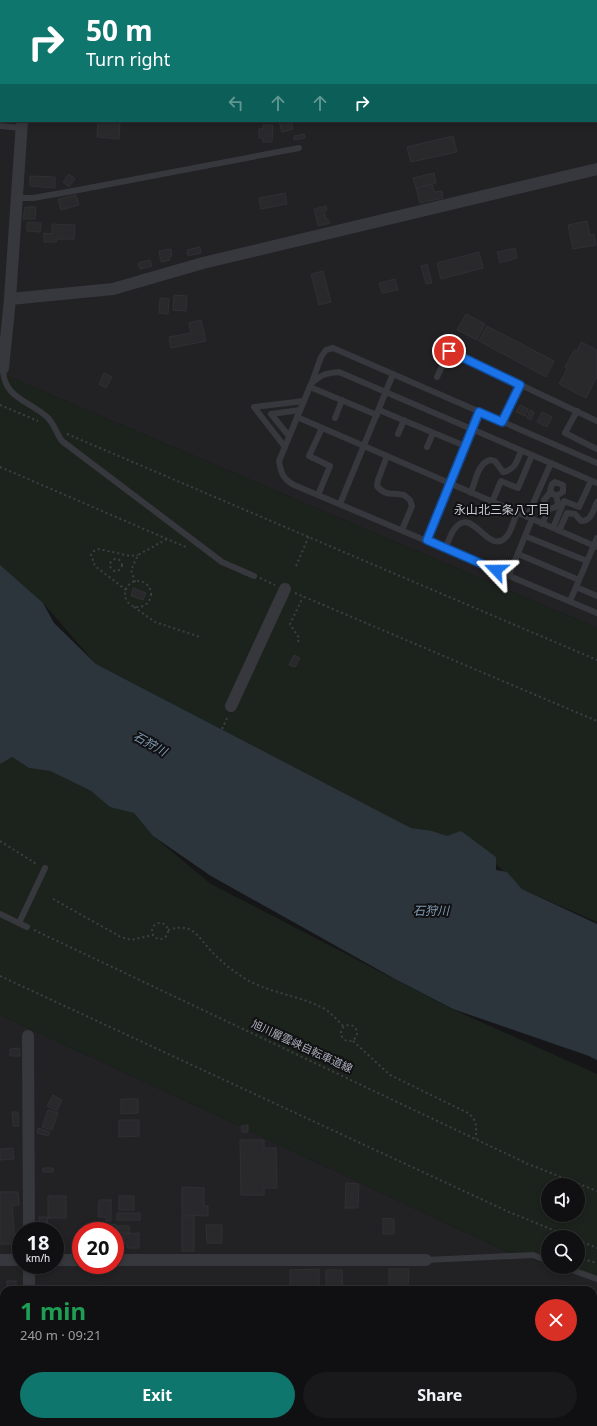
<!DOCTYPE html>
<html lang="en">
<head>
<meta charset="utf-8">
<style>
	body { margin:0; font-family:"Noto Sans","Noto Sans JP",sans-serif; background:#19191b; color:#f1f3f6; height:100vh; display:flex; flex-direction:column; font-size:15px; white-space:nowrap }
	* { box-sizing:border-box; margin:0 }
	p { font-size:13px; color:#9c9d9f }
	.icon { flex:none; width:22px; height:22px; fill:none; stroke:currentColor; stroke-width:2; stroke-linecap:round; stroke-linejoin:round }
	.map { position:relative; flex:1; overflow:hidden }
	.sheet { position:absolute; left:0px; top:1286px; width:597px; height:140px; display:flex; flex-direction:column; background:#101012; border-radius:12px 12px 0 0; box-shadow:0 2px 6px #0003,0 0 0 1px #303032 }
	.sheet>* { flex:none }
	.banner { position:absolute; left:0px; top:0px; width:597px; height:122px; box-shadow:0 2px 6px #0003,0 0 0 1px #303032; background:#0f766e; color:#fff; overflow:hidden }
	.fabs { position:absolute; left:541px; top:1178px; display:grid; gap:8px }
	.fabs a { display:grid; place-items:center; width:44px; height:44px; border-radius:50%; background:#101012; box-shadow:0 2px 6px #0003,0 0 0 1px #303032; font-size:20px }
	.speed { position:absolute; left:12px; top:1222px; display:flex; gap:8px; font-size:20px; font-weight:700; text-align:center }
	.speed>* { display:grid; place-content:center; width:52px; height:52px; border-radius:50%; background:#101012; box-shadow:0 2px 6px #0003,0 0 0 1px #303032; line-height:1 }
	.speed small { font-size:10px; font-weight:400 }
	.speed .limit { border:6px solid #d22; background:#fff; color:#111 }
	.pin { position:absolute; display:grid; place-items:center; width:34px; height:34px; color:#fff; margin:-17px; border:2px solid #fff; border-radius:50%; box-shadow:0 1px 4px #0007 }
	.me { position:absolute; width:44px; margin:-22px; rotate:293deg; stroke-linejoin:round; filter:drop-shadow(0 0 3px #0008) }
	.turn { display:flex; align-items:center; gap:14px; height:84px; padding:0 20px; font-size:18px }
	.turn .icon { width:52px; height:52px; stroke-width:2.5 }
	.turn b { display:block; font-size:28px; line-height:34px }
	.lanes { display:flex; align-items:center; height:38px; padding:0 20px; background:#0003; justify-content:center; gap:20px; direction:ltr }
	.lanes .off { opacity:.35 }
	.round { display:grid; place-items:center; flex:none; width:42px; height:42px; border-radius:21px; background:#19191b }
	.overview { display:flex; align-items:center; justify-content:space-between; height:68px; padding:0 20px }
	h1 { font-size:24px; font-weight:700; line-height:30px; color:#1e9e55 }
	.button { display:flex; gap:8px; margin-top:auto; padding:8px 20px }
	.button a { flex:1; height:46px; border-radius:24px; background:#0f766e; color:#fff; font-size:16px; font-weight:700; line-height:46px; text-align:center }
	.button a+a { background:#19191b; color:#f1f3f6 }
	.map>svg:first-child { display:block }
	.built { fill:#222225; fill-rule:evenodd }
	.green { fill:#1c231d; fill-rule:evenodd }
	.water { fill:#2c353c }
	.building { fill:#29292c; stroke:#303034 }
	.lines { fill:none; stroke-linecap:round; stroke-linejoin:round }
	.path { stroke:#3d3f44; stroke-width:2; stroke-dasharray:2 3; stroke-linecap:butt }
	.lane { stroke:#37383d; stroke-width:6 }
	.street { stroke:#37383d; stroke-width:12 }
	.route-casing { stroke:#114b97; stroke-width:10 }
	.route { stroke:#1a73e8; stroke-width:7 }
	.labels { text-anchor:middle; stroke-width:4; stroke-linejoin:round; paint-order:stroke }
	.street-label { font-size:11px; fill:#a8adb8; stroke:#111113 }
	.neighbourhood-label { font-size:12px; fill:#c9ccd4; stroke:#111113 }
	.water-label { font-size:12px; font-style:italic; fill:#7f9bb3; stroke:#111113 }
</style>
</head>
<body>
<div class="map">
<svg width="597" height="1426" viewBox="0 0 597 1426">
	<rect width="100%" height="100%" fill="#161618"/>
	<g class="built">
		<path d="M0,0H597V628L0,373ZM1,1H596V121H1Z"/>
		<path d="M0,1015L214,1114L503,1250L548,1264V1267H560L597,1278V1426H0ZM21,1231H55V1265H21ZM81,1231H115V1265H81ZM4,1290H593V1422H4Z"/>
	</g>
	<g class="green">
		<polygon points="0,373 597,628 597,922 522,889 473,842 411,828 96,664 43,603 0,570"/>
		<path d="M12,757L29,768L50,771L134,813L153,836L211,884L452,1009L597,1074V1278L560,1267H578V1237H548V1264L503,1250L214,1114L0,1015V759ZM548,1185H578V1215H548Z"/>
	</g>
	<polygon class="water" points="0,565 43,603 54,623 96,664 411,828 432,831 447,836 461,831 496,857 496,870 507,872 522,889 597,924 597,1060 589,1056 453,1009 395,979 211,876 153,836 134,813 110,807 91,791 50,771 29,768 12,757 0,764"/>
	<g class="building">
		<polygon points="568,0 597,0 597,16 596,1"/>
		<polygon points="98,121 120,121 119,139 97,137"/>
		<polygon points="279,121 291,121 293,129 282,132"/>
		<polygon points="263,125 273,125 272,142 263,142 263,138 259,138 259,129 263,129"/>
		<polygon points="304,134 305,138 294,140 294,136"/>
		<polygon points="453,136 457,152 411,162 407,147"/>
		<polygon points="434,173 436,183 416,188 413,178"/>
		<polygon points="69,174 75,179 69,187 63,182"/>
		<polygon points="30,176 55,177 55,188 30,186"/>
		<polygon points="432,184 434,192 442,191 443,198 420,203 416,188"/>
		<polygon points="285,193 287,204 261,209 259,198"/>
		<polygon points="76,195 79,205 61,210 58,199"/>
		<polygon points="30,206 36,208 35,219 23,219 25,207 30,208"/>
		<polygon points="326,206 327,210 324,211 326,219 328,219 330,223 318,226 314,209"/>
		<polygon points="587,221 590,235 594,234 596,245 573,249 568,225"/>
		<polygon points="27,222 41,223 40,232 27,231"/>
		<polygon points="52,224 75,225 74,239 57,239 56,242 44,242 44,233 52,234"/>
		<polygon points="200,247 201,253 188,256 187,250"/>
		<polygon points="515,248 517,258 500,263 497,252"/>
		<polygon points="171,249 172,256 169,257 170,260 161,262 159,251"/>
		<polygon points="479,252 483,268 441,279 437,263"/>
		<polygon points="150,260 152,266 140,269 138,263"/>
		<polygon points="427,264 432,283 426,284 421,266"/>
		<polygon points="323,271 331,302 319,305 311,274"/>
		<polygon points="395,279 398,290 382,293 379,283"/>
		<polygon points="174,295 187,296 186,311 173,310"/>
		<polygon points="160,298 169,299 168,314 159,313"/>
		<polygon points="466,314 485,324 477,340 457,330"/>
		<polygon points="201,320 206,341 171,348 169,337 191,333 189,323"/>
		<polygon points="487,326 554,361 546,377 479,341"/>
		<polygon points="581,342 597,350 597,377 586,398 559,384 567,369 565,367 574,350 577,351"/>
		<polygon points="104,373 112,377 106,388 99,384"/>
		<polygon points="520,405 528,409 525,416 516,412"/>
		<polygon points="530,410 534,412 531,420 527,418"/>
		<polygon points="542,412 552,417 547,427 537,422"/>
		<polygon points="133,588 146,593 143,600 131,596"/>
		<polygon points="294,655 300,658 295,667 289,665"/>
		<polygon points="19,1048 20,1056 10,1056 10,1049"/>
		<polygon points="53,1095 62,1100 57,1111 47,1106"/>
		<polygon points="121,1099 138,1099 138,1113 121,1114"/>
		<polygon points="48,1110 58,1113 52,1130 42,1127"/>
		<polygon points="12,1112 18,1112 19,1126 13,1126"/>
		<polygon points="119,1120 139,1120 139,1136 119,1137"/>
		<polygon points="248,1125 248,1132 242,1132 241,1126"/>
		<polygon points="38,1128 50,1132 48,1136 37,1133"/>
		<polygon points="240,1140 264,1140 264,1148 276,1148 277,1188 264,1188 264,1195 241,1195"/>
		<polygon points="13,1148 14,1159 0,1160 0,1149"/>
		<rect x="43" y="1168" width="10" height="4"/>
		<polygon points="346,1183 359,1184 358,1208 345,1208"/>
		<polygon points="182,1187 204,1188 204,1206 208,1206 208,1216 182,1215"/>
		<polygon points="0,1192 18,1192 19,1205 12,1205 15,1244 0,1244"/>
		<rect x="48" y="1196" width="18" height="22"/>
		<rect x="119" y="1196" width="15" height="14"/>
		<polygon points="99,1200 111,1200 111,1221 106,1221 106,1217 98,1217"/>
		<rect x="117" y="1213" width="23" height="7"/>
		<polygon points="39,1217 47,1217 48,1225 40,1225"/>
		<rect x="182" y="1217" width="12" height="34"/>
		<polygon points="383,1218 394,1219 394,1234 383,1234"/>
		<polygon points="111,1224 117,1225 117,1233 111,1231"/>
		<polygon points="206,1225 222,1225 222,1243 207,1243"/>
		<polygon points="118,1226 129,1226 130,1233 118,1233"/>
		<polygon points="139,1233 139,1248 127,1248 127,1243 123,1243 123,1234"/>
		<rect x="115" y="1236" width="6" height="14"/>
		<polygon points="319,1269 319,1286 290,1286 290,1270"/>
		<polygon points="389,1269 409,1269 408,1290 389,1290"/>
		<polygon points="326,1270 342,1270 343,1290 326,1290"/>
		<rect x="7" y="1281" width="9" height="9"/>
		<rect x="0" y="1303" width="4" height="19"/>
	</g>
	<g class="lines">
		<g class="path">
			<polyline points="0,405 38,421"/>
			<polyline points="67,434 597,660"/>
			<polyline points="0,467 188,548"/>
			<circle cx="116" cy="565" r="6"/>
			<polyline points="296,566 309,536"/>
			<polyline points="260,578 275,585"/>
			<circle cx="138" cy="594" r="13"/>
			<polyline points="135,582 131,570 138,555 167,539"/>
			<polyline points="126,590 95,566 91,555 94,551 99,549 130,556 138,555"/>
			<polyline points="295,593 597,721"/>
			<polyline points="134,607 155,622 200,637"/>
			<polyline points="298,642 299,638 290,624 303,597"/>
			<polyline points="222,729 228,716"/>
			<polyline points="0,841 38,865"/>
			<polyline points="53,899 121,937 131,940 153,935"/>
			<circle cx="160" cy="931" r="8"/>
			<polyline points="34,930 528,1164 597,1191"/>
			<path d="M168,930C193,922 197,936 212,952C220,960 229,968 238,974C262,992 295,994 321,1007C330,1011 337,1020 344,1027"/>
			<polyline points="0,976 509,1212 570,1237"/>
			<circle cx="349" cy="1033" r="8"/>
			<path d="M353,1041L390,1075L468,1113C478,1121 476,1127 476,1139"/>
			<polyline points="578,1240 597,1248"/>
			<polyline points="578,1258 597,1263"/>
		</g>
		<g class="lane">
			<polyline points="485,1 485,0"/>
			<polyline points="596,53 597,53"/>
			<polyline points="0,126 22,128"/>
			<polyline points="16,198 33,198 73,191 299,148"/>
			<path d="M3,368C3,398 28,400 47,417C54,423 56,433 62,441L222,562L254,576"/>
			<polyline points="437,377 449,351 597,421"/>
			<polyline points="312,382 321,357 326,350 333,348 597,463"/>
			<polyline points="310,387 377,415"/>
			<polyline points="379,410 465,446"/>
			<polyline points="577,411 565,433 597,449"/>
			<polyline points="297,417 597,547"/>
			<polyline points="335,418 342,400"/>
			<polyline points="503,422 520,385"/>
			<polyline points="398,434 404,420"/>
			<polyline points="289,436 271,414 300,410"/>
			<polyline points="285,447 254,407 304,401"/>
			<polyline points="427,447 433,433"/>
			<path d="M387,456L378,480L377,486C386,497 392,492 404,495L410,500L412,506L402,530"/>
			<path d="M597,483L339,372C326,373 320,375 311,384L279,461C281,473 283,479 294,485L597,613"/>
			<path d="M471,493C475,482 478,463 490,460L495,461L503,472C515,470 517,461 521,451"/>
			<polyline points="552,494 549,494 544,500 546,507 549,509 556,507 558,503 556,496 550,491 552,484 555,482 563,485 563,492 556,496"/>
			<polyline points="318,495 330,466 309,456 322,428"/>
			<polyline points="492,502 501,481 518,488 532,455"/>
			<polyline points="340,504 393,374"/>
			<polyline points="527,517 551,463"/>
			<polyline points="542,524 549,509"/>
			<polyline points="553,528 564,501 579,507 591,481"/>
			<path d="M559,531L567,513L575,514L581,521C592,521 593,510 597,502"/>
			<polyline points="525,536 587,561"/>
			<polyline points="427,540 479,412"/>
			<path d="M445,548C448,543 450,536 453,531C472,501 488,559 507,536C512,530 514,519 517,513"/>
			<polyline points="518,554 579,580"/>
			<polyline points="509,575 532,519"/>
			<polyline points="576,587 597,596"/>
			<polyline points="570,601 597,538"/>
			<polyline points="0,914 27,927"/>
			<polyline points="19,923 45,868"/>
			<polyline points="426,1260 533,1255 548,1261"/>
			<polyline points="564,1267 597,1279"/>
			<polyline points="0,1359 4,1359"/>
			<polyline points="0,1416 4,1416"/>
		</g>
		<g class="street">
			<polyline points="32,1 32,0"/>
			<polyline points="10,299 113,289 203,263 597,169"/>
			<polyline points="3,368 10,299 22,121"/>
			<polyline points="231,706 285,589"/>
			<polyline points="28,1036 29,1231"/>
			<polyline points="0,1260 21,1260"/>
			<polyline points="55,1260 81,1260"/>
			<polyline points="115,1260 426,1260"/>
			<polyline points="29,1290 29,1265"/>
			<polyline points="28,1426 28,1422"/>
		</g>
	</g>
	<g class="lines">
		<defs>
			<polyline id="route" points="449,351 520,385 502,422 479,412 427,540 496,570"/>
		</defs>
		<use href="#route" class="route-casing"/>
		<use href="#route" class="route"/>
	</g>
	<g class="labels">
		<g class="street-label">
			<text transform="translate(302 1046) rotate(25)" y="4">旭川層雲峡自転車道線</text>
		</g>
		<g class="neighbourhood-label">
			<text x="502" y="514">永山北三条八丁目</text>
		</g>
		<g class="water-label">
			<text transform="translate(150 744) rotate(29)" y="4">石狩川</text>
			<text x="431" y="915">石狩川</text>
		</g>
	</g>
</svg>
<div class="fabs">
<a><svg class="icon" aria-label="sound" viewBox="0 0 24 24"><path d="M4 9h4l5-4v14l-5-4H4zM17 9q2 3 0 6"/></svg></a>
<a><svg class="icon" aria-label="search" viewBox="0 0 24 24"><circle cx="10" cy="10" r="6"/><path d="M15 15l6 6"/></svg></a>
</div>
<div class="speed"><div>18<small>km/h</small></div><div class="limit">20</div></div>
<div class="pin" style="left:449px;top:351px;background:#d93025"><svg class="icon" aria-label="arrive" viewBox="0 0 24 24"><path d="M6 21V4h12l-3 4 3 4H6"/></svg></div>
<svg class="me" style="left:496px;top:570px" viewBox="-20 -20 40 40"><path d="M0-17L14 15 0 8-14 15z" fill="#1a73e8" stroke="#fff" stroke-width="4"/></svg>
<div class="banner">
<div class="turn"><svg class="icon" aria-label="right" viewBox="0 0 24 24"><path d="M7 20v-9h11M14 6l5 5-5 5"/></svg><div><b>50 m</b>Turn right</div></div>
<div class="lanes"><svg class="icon off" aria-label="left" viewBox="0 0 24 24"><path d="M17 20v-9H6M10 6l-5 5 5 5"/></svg><svg class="icon off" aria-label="ahead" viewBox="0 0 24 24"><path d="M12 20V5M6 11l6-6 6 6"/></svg><svg class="icon off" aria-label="ahead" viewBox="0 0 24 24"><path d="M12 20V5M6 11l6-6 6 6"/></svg><svg class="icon" aria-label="right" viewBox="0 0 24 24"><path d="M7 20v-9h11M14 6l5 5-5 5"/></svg></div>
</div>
<section class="sheet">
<div class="overview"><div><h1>1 min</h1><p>240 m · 09:21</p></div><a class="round" style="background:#d93025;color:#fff"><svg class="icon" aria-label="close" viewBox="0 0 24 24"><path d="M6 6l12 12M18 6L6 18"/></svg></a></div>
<div class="button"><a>Exit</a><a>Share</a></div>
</section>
</div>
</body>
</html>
